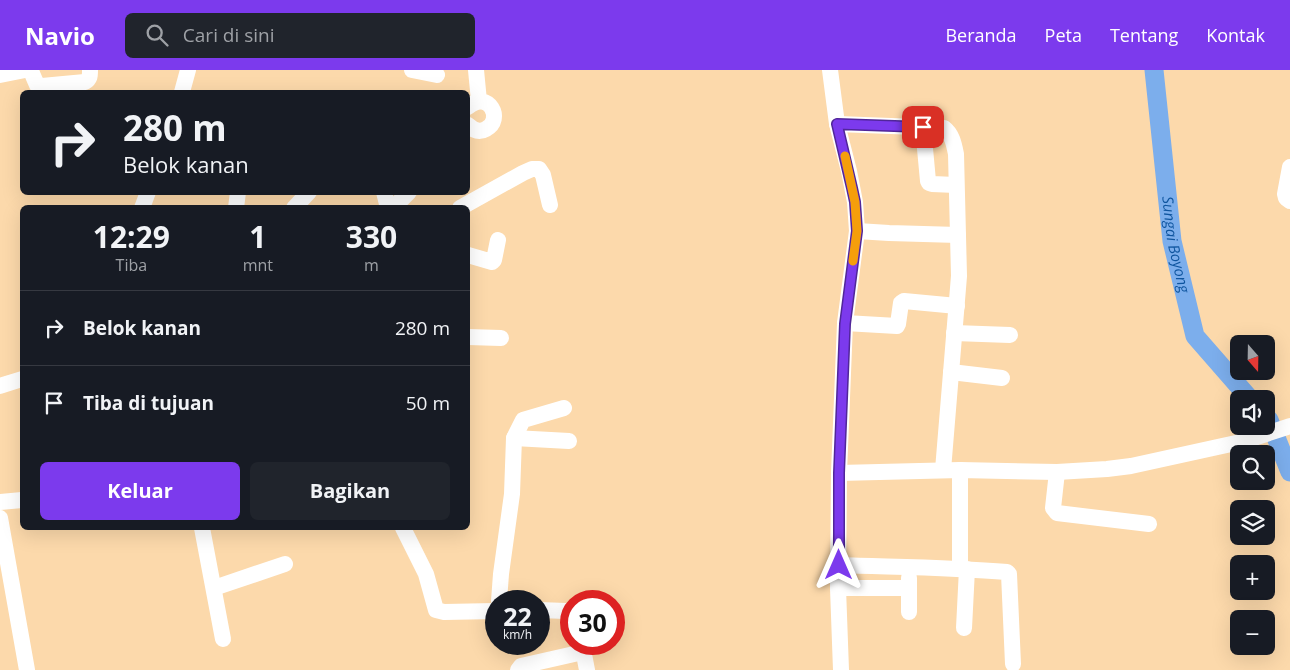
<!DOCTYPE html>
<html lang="id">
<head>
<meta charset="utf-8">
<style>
	body { margin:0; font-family:"Open Sans",sans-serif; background:#20242c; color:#f1f3f6; height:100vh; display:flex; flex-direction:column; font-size:19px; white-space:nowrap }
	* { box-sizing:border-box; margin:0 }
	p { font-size:16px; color:#9ea1a6 }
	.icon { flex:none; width:28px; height:28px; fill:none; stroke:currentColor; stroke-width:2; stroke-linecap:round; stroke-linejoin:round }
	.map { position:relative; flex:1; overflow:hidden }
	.sheet { position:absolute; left:20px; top:135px; width:450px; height:325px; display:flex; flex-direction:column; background:#171b24; border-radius:8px; box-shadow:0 5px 20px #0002 }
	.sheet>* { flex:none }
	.guide { position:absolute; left:20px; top:20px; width:450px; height:105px; border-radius:8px; box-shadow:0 5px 20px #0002; background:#171b24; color:#f1f3f6; overflow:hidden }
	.needle { width:32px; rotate:160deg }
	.fabs { position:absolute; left:1230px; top:265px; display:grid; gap:10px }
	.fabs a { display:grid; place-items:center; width:45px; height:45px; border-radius:8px; background:#171b24; box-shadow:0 5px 20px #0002; font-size:25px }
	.speed { position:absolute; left:485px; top:520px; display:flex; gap:10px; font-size:25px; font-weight:700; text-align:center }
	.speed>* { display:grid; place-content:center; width:65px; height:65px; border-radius:50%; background:#171b24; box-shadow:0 5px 20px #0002; line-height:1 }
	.speed small { font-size:12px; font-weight:400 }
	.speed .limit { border:8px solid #d22; background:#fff; color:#111 }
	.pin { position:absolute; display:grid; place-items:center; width:42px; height:42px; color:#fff; margin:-21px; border-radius:10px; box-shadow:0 2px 8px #0006 }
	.me { position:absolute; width:55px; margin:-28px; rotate:0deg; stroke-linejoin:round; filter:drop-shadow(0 0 4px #0008) }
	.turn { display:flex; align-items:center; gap:18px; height:105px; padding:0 20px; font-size:22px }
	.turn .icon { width:65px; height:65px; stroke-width:2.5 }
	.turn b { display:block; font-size:35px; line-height:42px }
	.eta { display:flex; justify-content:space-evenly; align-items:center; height:85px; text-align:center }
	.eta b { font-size:30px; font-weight:700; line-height:35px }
	.cta { display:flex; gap:10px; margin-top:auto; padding:10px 20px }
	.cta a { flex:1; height:58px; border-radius:8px; background:#7c3aed; color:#fff; font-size:20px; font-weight:700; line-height:58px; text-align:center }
	.cta a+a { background:#20242c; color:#f1f3f6 }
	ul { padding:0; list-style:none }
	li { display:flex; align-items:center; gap:15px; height:75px; padding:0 20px; border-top:1px solid #363941 }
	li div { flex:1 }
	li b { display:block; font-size:19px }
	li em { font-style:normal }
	header { display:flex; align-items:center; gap:30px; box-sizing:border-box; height:70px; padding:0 25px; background:#7c3aed; color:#fff }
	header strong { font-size:24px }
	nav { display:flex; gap:28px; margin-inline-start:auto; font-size:18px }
	.search { width:350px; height:45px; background:#20242c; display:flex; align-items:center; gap:12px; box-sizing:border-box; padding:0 18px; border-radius:8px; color:#9ea1a6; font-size:19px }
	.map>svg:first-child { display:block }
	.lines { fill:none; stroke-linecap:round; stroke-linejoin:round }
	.river { stroke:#7caeec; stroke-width:19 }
	.minor { stroke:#fff; stroke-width:16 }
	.route-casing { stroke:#51269a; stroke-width:12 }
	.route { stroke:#7c3aed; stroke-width:9 }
	.slow { stroke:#f59e0b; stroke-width:9 }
	.labels { text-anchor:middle; stroke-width:4; stroke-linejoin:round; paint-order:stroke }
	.water-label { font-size:15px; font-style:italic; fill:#0f559f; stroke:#fff }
</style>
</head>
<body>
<header>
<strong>Navio</strong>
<div class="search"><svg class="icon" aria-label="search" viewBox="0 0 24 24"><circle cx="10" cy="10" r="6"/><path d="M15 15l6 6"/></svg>Cari di sini</div>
<nav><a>Beranda</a><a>Peta</a><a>Tentang</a><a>Kontak</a></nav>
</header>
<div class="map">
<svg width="1290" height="600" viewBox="0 0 1290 600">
	<rect width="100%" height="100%" fill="#fcd9ab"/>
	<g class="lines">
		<g class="river">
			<path id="s1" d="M1154,0L1172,171L1195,266L1250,329"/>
			<polyline points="1266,347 1269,350 1290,402"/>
		</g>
		<g class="minor">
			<path d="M28,0L31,1L37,15L42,16L85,12C90,9 90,6 90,0"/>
			<polyline points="412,0 437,5"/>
			<polyline points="476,0 479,31"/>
			<polyline points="830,0 837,54 849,101 855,132 857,161 845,253 839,403 838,518 841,600"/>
			<polyline points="0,5 25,0"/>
			<polyline points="182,22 188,0"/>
			<path d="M468,37C489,19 504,50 486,59C479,63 473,60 468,55"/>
			<path d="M837,54L944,58C952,64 954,74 956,84L959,206L943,400"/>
			<polyline points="923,57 928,111 929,113 932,114 956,115"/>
			<polyline points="1290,97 1285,124 1286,128 1290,131"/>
			<polyline points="384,122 388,138"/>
			<polyline points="142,138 148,122"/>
			<polyline points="236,138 238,122"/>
			<polyline points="294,138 309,122"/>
			<polyline points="393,138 409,122"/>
			<polyline points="460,138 523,103 532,99 539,99 543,105 550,135"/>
			<polyline points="857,161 889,163 958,165"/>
			<polyline points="468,185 492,192 494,190 498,170"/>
			<polyline points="845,253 897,256 898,254 901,233 904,231 957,236"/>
			<polyline points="954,263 1010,265"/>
			<polyline points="468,267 501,268"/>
			<polyline points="951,302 1002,308"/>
			<polyline points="0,316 22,309"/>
			<polyline points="514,368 569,371"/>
			<polyline points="1057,402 1053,438 1057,443 1149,454"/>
			<polyline points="839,403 960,400 1057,402 1107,399 1131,396 1245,371 1290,356"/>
			<polyline points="0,432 22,430"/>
			<polyline points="0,448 27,600"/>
			<polyline points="202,458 223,569"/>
			<polyline points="403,458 426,504 436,540 444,542 496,541"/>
			<path d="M839,495C895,497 951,497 1007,502L1009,504L1013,594"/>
			<polyline points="960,498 960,400"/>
			<polyline points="909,508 909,542"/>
			<polyline points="214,518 285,494"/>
			<polyline points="838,518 909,518"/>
			<polyline points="499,531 501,504 512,424 514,368 523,350 564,338"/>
			<polyline points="539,540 566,541 571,542"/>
			<polyline points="964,558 967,499"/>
			<polyline points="582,574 587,600"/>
			<polyline points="518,600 521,596 583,582"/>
		</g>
	</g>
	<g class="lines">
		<defs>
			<polyline id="route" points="839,495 839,403 845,254 857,161 855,132 852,118 837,54 923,57"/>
		</defs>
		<use href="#route" class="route-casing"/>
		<use href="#route" class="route"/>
		<polyline class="slow" points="845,86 855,132 857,161 853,191"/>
	</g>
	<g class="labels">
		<g class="water-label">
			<text dy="5" stroke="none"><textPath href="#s1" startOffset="176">Sungai Boyong</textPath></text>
		</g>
	</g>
</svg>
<div class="fabs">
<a><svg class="needle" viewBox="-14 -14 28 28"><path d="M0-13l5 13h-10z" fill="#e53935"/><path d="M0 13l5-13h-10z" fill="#9ea1a6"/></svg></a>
<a><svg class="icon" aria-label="sound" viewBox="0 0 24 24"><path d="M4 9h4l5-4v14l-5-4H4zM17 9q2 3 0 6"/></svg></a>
<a><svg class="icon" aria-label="search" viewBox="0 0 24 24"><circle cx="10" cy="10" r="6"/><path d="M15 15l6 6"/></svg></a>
<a><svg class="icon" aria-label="layers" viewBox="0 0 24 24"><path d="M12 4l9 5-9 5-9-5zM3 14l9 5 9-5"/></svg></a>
<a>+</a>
<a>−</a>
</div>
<div class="speed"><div>22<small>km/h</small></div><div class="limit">30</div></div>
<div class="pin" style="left:923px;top:57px;background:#d93025"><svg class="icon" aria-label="arrive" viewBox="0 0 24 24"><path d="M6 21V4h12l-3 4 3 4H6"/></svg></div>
<svg class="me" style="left:839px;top:495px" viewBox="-20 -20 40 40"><path d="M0-17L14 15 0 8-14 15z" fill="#7c3aed" stroke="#fff" stroke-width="4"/></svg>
<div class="guide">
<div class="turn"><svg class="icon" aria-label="right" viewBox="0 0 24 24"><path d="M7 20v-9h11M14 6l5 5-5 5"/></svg><div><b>280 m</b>Belok kanan</div></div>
</div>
<section class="sheet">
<div class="eta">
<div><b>12:29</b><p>Tiba</p></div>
<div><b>1</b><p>mnt</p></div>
<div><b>330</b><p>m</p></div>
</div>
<ul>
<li><svg class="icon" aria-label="right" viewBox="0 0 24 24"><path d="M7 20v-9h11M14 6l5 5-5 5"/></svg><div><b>Belok kanan</b></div><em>280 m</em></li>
<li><svg class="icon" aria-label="arrive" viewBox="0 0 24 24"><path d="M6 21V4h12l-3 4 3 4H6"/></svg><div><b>Tiba di tujuan</b></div><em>50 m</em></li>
</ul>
<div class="cta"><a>Keluar</a><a>Bagikan</a></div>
</section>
</div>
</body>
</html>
